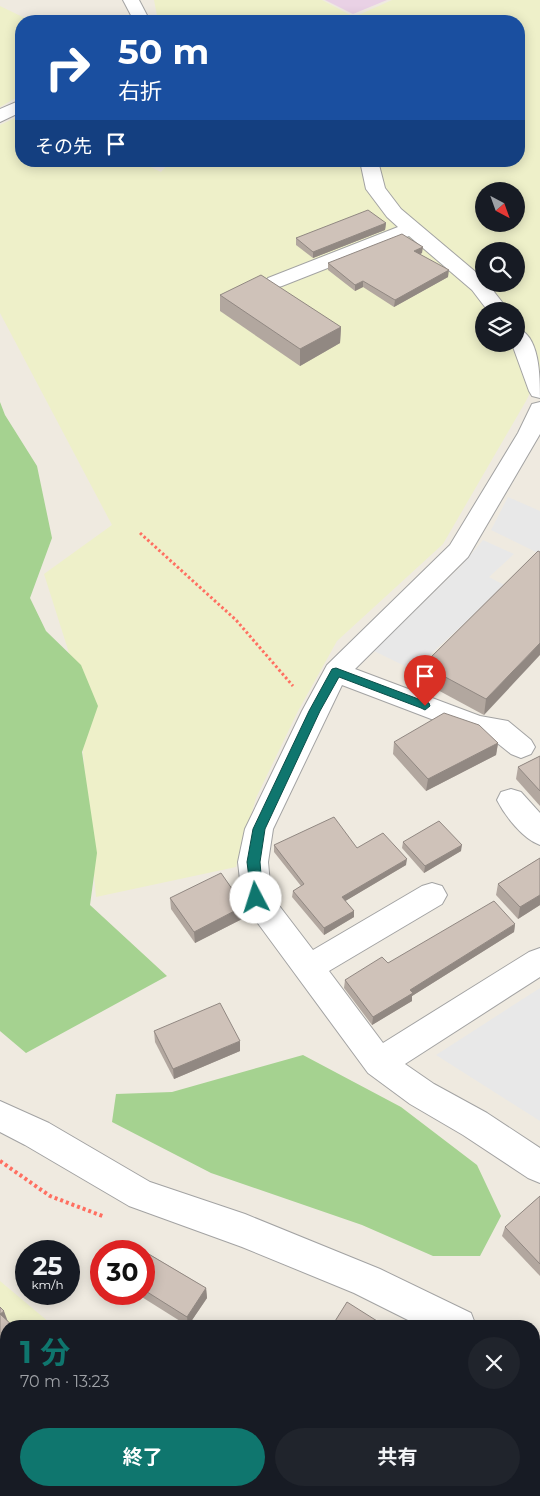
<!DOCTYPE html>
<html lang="ja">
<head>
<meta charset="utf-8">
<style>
	body { margin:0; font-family:Montserrat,"Noto Sans JP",sans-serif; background:#20242c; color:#f1f3f6; height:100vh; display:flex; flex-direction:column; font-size:19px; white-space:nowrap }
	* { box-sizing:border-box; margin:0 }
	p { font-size:16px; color:#9ea1a6 }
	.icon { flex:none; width:28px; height:28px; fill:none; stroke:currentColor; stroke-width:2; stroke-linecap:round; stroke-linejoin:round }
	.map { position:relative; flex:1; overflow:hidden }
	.drawer { position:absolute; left:0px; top:1320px; width:540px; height:176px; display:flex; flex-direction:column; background:#171b24; border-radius:20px 20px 0 0; box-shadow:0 2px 12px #0003 }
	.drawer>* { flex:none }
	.top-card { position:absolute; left:15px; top:15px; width:510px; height:152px; border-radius:20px; box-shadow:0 2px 12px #0003; background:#1a4fa0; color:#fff; overflow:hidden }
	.needle { width:32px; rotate:139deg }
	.buttons { position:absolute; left:475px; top:182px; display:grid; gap:10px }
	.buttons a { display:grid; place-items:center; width:50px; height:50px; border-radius:50%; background:#171b24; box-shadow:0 2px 12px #0003; font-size:25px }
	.speed { position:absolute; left:15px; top:1240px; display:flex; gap:10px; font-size:25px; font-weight:700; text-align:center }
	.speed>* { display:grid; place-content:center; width:65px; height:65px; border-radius:50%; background:#171b24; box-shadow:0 2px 12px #0003; line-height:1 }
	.speed small { font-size:12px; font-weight:400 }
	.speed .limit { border:8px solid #d22; background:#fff; color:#111 }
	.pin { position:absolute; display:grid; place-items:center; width:42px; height:42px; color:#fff; margin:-51px -21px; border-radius:50% 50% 50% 0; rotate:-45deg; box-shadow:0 0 5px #0007 }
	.pin .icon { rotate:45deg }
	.me { position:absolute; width:55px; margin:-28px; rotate:355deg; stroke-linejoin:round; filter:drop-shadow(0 0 4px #0008) }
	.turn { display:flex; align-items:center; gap:18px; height:105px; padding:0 20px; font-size:22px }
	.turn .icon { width:65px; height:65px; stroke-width:2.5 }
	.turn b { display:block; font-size:35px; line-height:42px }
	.then { display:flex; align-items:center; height:48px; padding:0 20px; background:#0003; gap:10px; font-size:19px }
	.round { display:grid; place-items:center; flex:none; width:52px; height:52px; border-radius:26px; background:#20242c }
	.overview { display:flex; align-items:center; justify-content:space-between; height:85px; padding:0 20px }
	h1 { font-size:30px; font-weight:700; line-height:38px; color:#0f766e }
	.primary-button { display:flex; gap:10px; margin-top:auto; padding:10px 20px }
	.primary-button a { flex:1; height:58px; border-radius:30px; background:#0f766e; color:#fff; font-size:20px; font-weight:700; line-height:58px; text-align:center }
	.primary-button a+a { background:#20242c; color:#f1f3f6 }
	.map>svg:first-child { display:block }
	.industrial { fill:#e9d1e5 }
	.farmland { fill:#eef0c9; fill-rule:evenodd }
	.forest { fill:#a5d290 }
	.parking { fill:#e8e8e8 }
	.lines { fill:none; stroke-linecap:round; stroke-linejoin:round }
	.minor-casing { stroke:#a3a3a3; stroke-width:2 }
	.path-far1 { stroke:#ff6f61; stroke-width:3; stroke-dasharray:2.5 2.5; stroke-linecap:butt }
	.path { stroke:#ff6f61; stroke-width:4; stroke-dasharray:3 3; stroke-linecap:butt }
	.minor { fill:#fff; fill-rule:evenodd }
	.wall { fill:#b2a79f }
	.shaded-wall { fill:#918882 }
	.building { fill:#cfc2b9; stroke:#918882 }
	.route { fill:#0f766e; stroke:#0a4d48 }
</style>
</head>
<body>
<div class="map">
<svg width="540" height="1496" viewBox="0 0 540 1496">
	<rect width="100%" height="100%" fill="#efeae0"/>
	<polygon class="industrial" points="325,0 387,0 353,14"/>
	<g class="farmland">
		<path d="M154,0H322L354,17L392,0H540V373L526,401L443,544L337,641L298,711L256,798L236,867L96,897L76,675L44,574L112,525L0,313V125L21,115V161H138L161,172L171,161H519V21H162L157,16ZM484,191H516V224H484ZM484,251H516V284H484ZM484,311H516V344H484Z"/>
		<polygon points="0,6 31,21 21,21 21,95 0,107"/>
		<polygon points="0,1281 50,1323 59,1326 6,1326 6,1490 276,1490 268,1496 0,1496"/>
		<polygon points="534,1400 540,1403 540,1496 311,1496 319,1490 534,1490"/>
	</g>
	<g class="forest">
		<polygon points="0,402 5,415 37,466 52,538 30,598 46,631 81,665 98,706 82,752 97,853 90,905 167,976 26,1053 0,1031"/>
		<polygon points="303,1055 401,1107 477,1165 501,1216 480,1256 433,1256 362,1225 211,1173 112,1122 116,1094 172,1092"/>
		<polygon points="534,1413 540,1417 540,1496 483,1496 475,1490 534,1490"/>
	</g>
	<g class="parking">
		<polygon points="508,497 540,511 540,554 491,530"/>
		<polygon points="483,540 514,554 489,577 506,586 413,670 374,651 463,564"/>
		<polygon points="540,988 540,1121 436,1055"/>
	</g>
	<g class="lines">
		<defs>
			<g id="minor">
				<polygon points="123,0 139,0 150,21 134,21"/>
				<polygon points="21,100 21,112 0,122 0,109"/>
				<polygon points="360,161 378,161 385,188 401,209 484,279 484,284 488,284 509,311 488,311 472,290 409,236 282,286 275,288 268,286 265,282 268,278 398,227 387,217 366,189"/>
				<path d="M516,328C540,334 540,377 540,398L532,396L529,391L512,344H516Z"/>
				<polygon points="540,402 540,434 468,557 355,669 480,716 508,721 531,740 535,747 531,754 521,758 511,754 491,738 468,733 342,685 273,829 268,862 271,895 313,950 422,886 432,883 442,886 447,895 442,904 329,971 383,1043 529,952 540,948 540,977 405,1064 434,1084 487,1113 540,1148 540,1183 528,1178 463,1135 410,1104 368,1073 246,907 242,898 238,862 245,829 302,711 327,665 450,545 518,433 532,404"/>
				<path d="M511,789L521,792L540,813V845C523,839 505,816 497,800L501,792Z"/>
				<polygon points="0,1101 49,1123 150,1182 245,1214 380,1269 471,1313 476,1326 420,1326 354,1293 242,1247 129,1206 25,1145 0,1132"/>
				<polygon points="534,1346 540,1348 540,1385 534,1383"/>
			</g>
		</defs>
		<use href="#minor" class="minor-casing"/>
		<polyline class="path-far1" points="140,533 236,620 293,686"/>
		<polyline class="path" points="0,1161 50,1196 105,1217"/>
		<use href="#minor" class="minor"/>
	</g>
	<g class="wall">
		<polygon points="386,223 385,230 313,258 296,245 296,238"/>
		<polygon points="422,253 420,254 448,277 394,307 363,287 355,291 328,270 328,263"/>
		<polygon points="220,295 341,327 340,343 300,366 220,311"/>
		<polygon points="538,551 484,715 421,681 423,665"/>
		<polygon points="394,742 498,743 496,755 426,791 393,754"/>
		<polygon points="540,756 540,806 516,779 518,767"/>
		<polygon points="403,842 461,851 424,873 402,848"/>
		<polygon points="274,845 357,848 406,865 345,901 354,911 354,917 324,935 292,897 293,891 301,886 274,852"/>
		<polygon points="540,858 540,905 518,919 496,895 498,884"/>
		<polygon points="170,898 244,906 244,918 195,943 171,909"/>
		<polygon points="515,924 514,932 412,996 412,1001 372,1025 344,988 345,980 388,963"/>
		<polygon points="154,1031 240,1051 174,1079 155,1042"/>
		<polygon points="540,1196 540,1276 502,1236 505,1227"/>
		<polygon points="144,1251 206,1288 207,1298 188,1326 137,1294 144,1294"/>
		<polygon points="378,1490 431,1490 425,1496 383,1496"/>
	</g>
	<g class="shaded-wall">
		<polygon points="386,223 385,230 313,258 313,252"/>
		<polygon points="423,247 422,253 413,258 414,251"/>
		<polygon points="449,270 448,277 394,307 395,300"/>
		<polygon points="363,281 363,287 355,291 355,285"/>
		<polygon points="341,327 340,343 300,366 300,349"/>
		<polygon points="540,643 540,655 484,715 486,699"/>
		<polygon points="498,743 496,755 426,791 428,779"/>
		<polygon points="462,845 461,851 424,873 425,866"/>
		<polygon points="407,859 406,865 342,903 342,897"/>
		<polygon points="540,895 540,905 518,919 520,907"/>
		<polygon points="244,906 244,918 195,943 194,932"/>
		<polygon points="354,911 354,917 324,935 324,928"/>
		<polygon points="515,924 514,932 412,996 412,1001 372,1025 373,1017 410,990"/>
		<polygon points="240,1041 240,1051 174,1079 173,1069"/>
		<polygon points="206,1288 207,1298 188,1326 187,1317"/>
		<polygon points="4,1311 8,1322 0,1314"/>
		<polygon points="179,1490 180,1496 174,1496"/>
		<polygon points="428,1490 431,1490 425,1496 422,1496"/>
	</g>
	<g class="building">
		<polygon points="368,210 386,223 313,252 296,238"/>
		<polygon points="402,234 423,247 414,251 449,270 395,300 363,281 355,285 328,263"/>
		<polygon points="261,275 341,327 300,349 220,295"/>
		<polygon points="538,551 540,552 540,643 486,699 423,665"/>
		<polygon points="444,713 479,725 498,743 428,779 394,742"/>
		<polygon points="540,756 540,791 518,767"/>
		<polygon points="334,817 357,848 383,833 407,859 342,897 354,911 324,928 293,891 304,884 274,845"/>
		<polygon points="439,821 462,845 425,866 403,842"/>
		<polygon points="540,858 540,895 520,907 498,884"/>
		<polygon points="221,873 244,906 194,932 170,898"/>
		<polygon points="494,901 515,924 410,990 413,993 373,1017 345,980 382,957 388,963"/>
		<polygon points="220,1003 240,1041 173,1069 154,1031"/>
		<polygon points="540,1196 540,1264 505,1227"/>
		<polygon points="130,1243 206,1288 187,1317 144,1290 144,1251 125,1251"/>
		<polygon points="347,1302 385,1326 332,1326"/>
		<polygon points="0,1307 4,1311 0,1314 13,1326 6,1326 6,1490 178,1490 174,1496 0,1496"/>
		<polygon points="382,1490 428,1490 422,1496 387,1496"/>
	</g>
	<polygon class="route" points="336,668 429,703 430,706 425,710 421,708 339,677 320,711 265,829 260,862 263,898 261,902 252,902 247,862 253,829 309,711 332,669"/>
</svg>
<div class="buttons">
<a><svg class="needle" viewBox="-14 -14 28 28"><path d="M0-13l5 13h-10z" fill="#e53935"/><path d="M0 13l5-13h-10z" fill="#9ea1a6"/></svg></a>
<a><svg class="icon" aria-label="search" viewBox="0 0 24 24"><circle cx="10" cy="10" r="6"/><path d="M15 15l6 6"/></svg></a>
<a><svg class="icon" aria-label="layers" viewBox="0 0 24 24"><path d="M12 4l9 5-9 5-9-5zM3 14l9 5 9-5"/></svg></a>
</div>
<div class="speed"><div>25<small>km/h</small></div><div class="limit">30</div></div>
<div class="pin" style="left:425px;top:706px;background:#d93025"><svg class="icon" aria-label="arrive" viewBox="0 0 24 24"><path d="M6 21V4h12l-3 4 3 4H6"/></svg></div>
<svg class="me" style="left:256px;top:898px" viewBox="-20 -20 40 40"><circle r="19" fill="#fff"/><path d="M0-13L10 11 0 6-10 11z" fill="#0f766e"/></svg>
<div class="top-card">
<div class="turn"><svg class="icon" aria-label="right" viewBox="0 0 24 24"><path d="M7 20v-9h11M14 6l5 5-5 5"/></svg><div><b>50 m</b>右折</div></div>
<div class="then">その先<svg class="icon" aria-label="arrive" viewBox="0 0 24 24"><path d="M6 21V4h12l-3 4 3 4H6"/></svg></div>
</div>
<section class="drawer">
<div class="overview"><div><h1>1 分</h1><p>70 m · 13:23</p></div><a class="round"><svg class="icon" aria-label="close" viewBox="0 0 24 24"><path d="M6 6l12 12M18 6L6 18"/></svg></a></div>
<div class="primary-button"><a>終了</a><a>共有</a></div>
</section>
</div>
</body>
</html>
